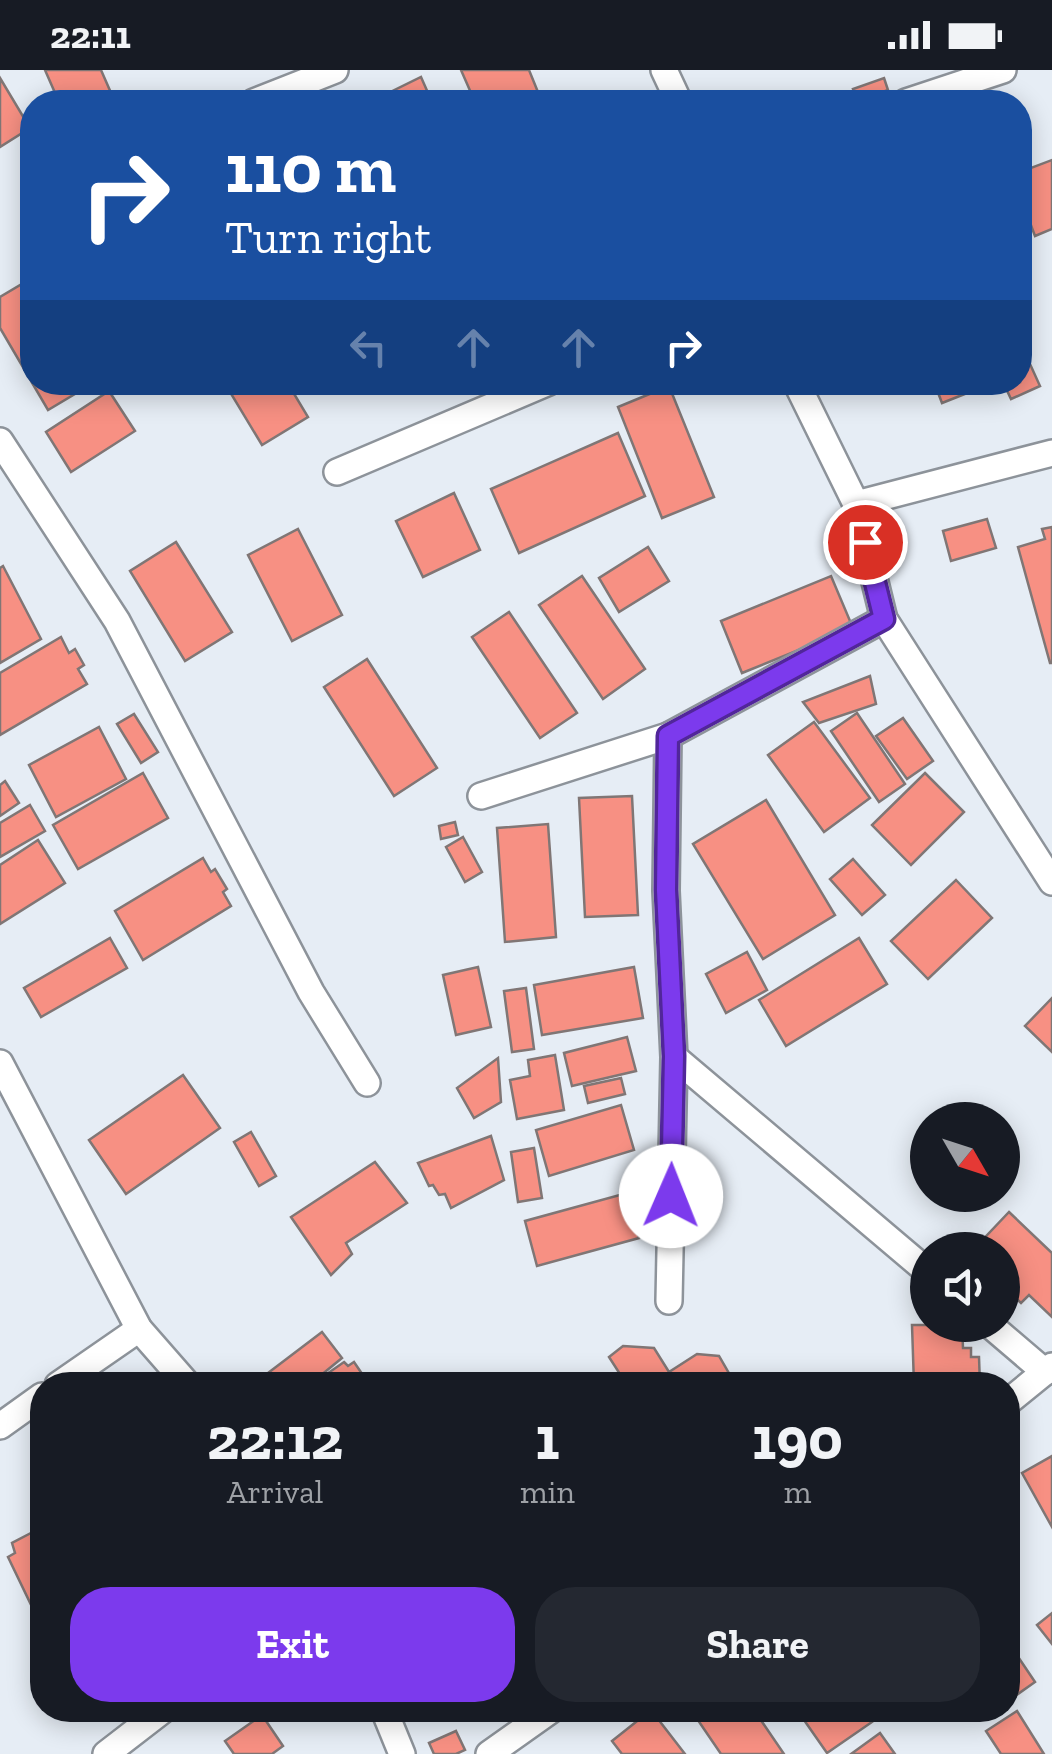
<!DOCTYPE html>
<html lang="en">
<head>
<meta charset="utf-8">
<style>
	body { margin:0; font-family:"Zilla Slab",serif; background:#242831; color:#f1f3f6; height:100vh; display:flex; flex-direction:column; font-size:38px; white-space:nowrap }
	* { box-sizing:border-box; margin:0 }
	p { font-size:32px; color:#9ea1a6 }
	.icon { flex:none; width:55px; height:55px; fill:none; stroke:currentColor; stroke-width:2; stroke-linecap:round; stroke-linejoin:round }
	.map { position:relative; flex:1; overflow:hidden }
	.panel { position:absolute; left:30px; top:1302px; width:990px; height:350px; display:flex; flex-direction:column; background:#171b24; border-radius:40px; box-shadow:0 5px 25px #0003 }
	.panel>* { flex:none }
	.banner { position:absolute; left:20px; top:20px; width:1012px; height:305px; border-radius:40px; box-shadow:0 5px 25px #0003; background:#1a4fa0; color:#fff; overflow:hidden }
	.needle { width:65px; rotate:129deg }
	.fabs { position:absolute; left:910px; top:1032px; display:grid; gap:20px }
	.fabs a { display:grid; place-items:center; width:110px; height:110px; border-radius:50%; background:#171b24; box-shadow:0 5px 25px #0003; font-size:50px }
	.pin { position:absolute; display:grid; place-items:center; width:85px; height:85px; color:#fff; margin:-42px; border:5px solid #fff; border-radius:50%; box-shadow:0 2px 10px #0007 }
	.me { position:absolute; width:110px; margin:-55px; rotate:1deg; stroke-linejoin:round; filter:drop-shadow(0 0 8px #0008) }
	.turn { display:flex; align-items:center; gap:35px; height:210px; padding:0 40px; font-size:45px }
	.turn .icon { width:130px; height:130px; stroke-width:2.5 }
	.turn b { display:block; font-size:70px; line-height:85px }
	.lanes { display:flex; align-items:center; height:95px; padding:0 40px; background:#0003; justify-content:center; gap:50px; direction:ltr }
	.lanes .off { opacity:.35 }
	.eta { display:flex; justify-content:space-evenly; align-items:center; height:170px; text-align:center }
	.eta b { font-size:60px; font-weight:700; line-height:70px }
	.action { display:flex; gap:20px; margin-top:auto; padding:20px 40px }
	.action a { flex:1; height:115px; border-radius:40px; background:#7c3aed; color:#fff; font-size:40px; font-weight:700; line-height:115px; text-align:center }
	.action a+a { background:#242831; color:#f1f3f6 }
	.status { display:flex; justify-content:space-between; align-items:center; height:70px; padding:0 50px; background:#171b24; direction:ltr }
	.status svg { height:28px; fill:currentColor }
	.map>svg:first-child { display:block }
	.building { fill:#f79083; stroke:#807675; stroke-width:2.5 }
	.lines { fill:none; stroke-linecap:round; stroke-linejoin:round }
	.minor-casing { stroke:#8d939a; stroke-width:30 }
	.minor { stroke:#fff; stroke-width:25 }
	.route-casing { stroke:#51269a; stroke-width:25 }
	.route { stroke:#7c3aed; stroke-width:18 }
</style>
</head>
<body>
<div class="status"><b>22:11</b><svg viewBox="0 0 49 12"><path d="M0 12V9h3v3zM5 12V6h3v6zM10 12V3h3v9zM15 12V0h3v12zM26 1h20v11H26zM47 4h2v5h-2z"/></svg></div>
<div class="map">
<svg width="1052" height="1684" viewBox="0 0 1052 1684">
	<rect width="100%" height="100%" fill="#e6edf5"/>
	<g class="building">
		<polygon points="45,0 101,0 115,32 59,32"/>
		<polygon points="461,0 529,0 542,32 475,32"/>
		<polygon points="421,7 432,32 370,32"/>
		<polygon points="0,8 30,58 0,77"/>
		<polygon points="884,8 888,20 858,31 853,19"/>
		<polygon points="1052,90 1052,159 1035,166 1020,126 1020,102"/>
		<polygon points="32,208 32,312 95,312 48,340 0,258 0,227"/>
		<polygon points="1020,272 1040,316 1011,329 1003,312 1020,312"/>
		<polygon points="224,312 287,312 308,347 262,375"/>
		<polygon points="934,312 978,312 980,318 942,333"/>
		<polygon points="669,316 714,427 662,448 618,337"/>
		<polygon points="109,321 135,361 71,402 46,362"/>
		<polygon points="618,363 645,426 519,483 491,419"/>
		<polygon points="454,423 480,480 423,507 396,451"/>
		<polygon points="987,449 996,478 951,491 943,461"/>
		<polygon points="1052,457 1052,593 1050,593 1018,477 1045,469 1042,459"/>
		<polygon points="298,459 342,545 292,571 248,485"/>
		<polygon points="176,472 232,562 185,591 130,501"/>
		<polygon points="648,477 669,511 619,542 599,508"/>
		<polygon points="3,496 41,569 0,593 0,498"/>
		<polygon points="582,506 645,599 603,629 539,535"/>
		<polygon points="831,506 853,558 742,603 721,551"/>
		<polygon points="509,542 577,643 540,668 472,567"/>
		<polygon points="61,567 69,583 75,579 84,595 78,599 87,614 0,665 0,603"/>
		<polygon points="367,589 437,698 394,726 324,617"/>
		<polygon points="870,606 876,634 819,653 803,632"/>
		<polygon points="857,643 905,714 879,732 831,661"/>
		<polygon points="134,644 158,682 141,693 117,654"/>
		<polygon points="903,648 933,691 907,709 876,666"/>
		<polygon points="814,652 870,728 824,762 768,685"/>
		<polygon points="99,657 126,709 56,747 29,695"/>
		<polygon points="143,703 168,748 78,799 53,755"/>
		<polygon points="925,703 964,742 911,795 872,755"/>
		<polygon points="5,711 19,733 0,746 0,715"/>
		<polygon points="632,726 638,845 585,847 579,728"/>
		<polygon points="766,730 835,845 763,889 693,774"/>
		<polygon points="30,735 45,761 0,787 0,753"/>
		<polygon points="455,752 458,765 441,769 439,756"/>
		<polygon points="548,754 556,867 505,872 497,758"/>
		<polygon points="463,767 482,802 465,812 446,777"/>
		<polygon points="38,770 65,813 0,854 0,795"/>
		<polygon points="203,788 211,802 215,799 227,819 223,822 231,836 143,890 115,841"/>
		<polygon points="853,789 885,825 862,845 830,809"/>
		<polygon points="956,810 992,848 928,909 891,871"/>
		<polygon points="110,868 127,898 41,947 24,918"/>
		<polygon points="859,868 887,914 786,976 759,930"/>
		<polygon points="747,882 767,920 726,943 706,904"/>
		<polygon points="478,897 491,957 456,965 443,905"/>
		<polygon points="634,897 643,948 542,965 534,915"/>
		<polygon points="526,918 534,979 512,982 504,921"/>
		<polygon points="1052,928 1052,982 1025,956"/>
		<polygon points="627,967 636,1001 572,1016 564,983"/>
		<polygon points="555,985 564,1040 517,1049 510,1010 530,1006 528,990"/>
		<polygon points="498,988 501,1032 474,1048 457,1018"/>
		<polygon points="183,1005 220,1058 126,1124 89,1070"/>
		<polygon points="621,1008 625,1024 588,1033 584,1016"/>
		<polygon points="621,1035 634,1080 549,1106 536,1060"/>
		<polygon points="251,1062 276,1106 259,1116 234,1072"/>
		<polygon points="491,1066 504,1110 451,1138 445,1124 439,1125 433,1115 429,1116 418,1093"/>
		<polygon points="534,1078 542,1128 518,1132 511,1082"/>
		<polygon points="375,1092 407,1133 346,1173 352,1184 331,1205 291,1147"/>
		<polygon points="627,1123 639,1168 537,1196 525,1151"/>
		<polygon points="1009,1142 1052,1183 1052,1247 1029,1225 1021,1233 1002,1215 1002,1180 973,1180"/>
		<polygon points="912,1255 962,1255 963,1278 971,1278 971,1287 979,1287 980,1315 914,1315"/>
		<polygon points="322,1262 342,1288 309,1315 277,1315 268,1303"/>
		<polygon points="623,1276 654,1278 669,1302 697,1284 719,1286 734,1312 730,1315 627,1315 609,1287"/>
		<polygon points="344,1292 348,1296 354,1292 369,1314 311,1315"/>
		<polygon points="1052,1386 1052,1457 1022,1403"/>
		<polygon points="31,1463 38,1470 42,1468 42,1538 35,1543 8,1487 15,1483 12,1473"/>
		<polygon points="1052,1543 1052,1574 1037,1555"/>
		<polygon points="1008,1572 1035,1612 1008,1631"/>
		<polygon points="651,1640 685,1684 622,1684 612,1671"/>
		<polygon points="691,1640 754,1640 784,1684 721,1684"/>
		<polygon points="797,1640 864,1640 872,1652 827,1683"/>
		<polygon points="1017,1641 1039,1676 1044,1684 1001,1684 986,1661"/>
		<polygon points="262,1645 283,1676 272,1684 234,1684 225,1671"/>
		<polygon points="456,1661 465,1680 456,1684 434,1684 429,1673"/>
		<polygon points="880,1663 895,1684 851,1684"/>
	</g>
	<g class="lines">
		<defs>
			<g id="minor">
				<polyline points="664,0 679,32"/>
				<polyline points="254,32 335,0"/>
				<polyline points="906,32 1003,0"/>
				<polyline points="796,312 856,434 884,549 1052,812"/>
				<polyline points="0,371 117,551 311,922 367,1013"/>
				<polyline points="337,402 549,312"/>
				<polyline points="856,434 1052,383"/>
				<polyline points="668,666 666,821 674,987 669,1231"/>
				<polyline points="481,726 668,666 884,549"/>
				<polyline points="674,987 928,1202"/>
				<polyline points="0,993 139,1259 188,1315"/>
				<polyline points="990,1255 1045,1302"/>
				<polyline points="58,1315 139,1259"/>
				<polyline points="1008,1332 1052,1296"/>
				<polyline points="0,1356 42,1326"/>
				<polyline points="384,1640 402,1684"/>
				<polyline points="106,1684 163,1640"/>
				<polyline points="489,1684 551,1640"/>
			</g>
		</defs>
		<use href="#minor" class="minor-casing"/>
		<use href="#minor" class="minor"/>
	</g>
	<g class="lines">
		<defs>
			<polyline id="route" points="671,1126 674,986 666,820 668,666 884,549 865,472"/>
		</defs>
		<use href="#route" class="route-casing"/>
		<use href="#route" class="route"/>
	</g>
</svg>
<div class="fabs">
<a><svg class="needle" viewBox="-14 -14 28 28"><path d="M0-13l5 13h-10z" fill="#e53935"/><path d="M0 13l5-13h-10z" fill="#9ea1a6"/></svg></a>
<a><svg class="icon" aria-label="sound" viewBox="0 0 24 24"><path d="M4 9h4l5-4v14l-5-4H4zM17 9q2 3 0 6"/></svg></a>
</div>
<div class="pin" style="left:865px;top:472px;background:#d93025"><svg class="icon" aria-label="arrive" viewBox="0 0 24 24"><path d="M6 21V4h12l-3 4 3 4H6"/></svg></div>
<svg class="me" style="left:671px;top:1126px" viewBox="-20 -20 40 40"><circle r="19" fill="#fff"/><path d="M0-13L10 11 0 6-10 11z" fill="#7c3aed"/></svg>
<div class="banner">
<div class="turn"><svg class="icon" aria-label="right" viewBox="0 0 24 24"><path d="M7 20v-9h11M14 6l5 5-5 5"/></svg><div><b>110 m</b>Turn right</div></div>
<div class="lanes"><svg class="icon off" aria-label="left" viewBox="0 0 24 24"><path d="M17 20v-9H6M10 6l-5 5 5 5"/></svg><svg class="icon off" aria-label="ahead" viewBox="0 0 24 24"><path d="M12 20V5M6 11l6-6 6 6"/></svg><svg class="icon off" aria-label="ahead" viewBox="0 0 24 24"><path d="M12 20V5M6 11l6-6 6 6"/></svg><svg class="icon" aria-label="right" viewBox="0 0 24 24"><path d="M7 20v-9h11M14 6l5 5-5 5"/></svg></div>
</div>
<section class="panel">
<div class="eta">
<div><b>22:12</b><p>Arrival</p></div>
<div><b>1</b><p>min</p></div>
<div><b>190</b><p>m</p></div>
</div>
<div class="action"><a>Exit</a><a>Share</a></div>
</section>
</div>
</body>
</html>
